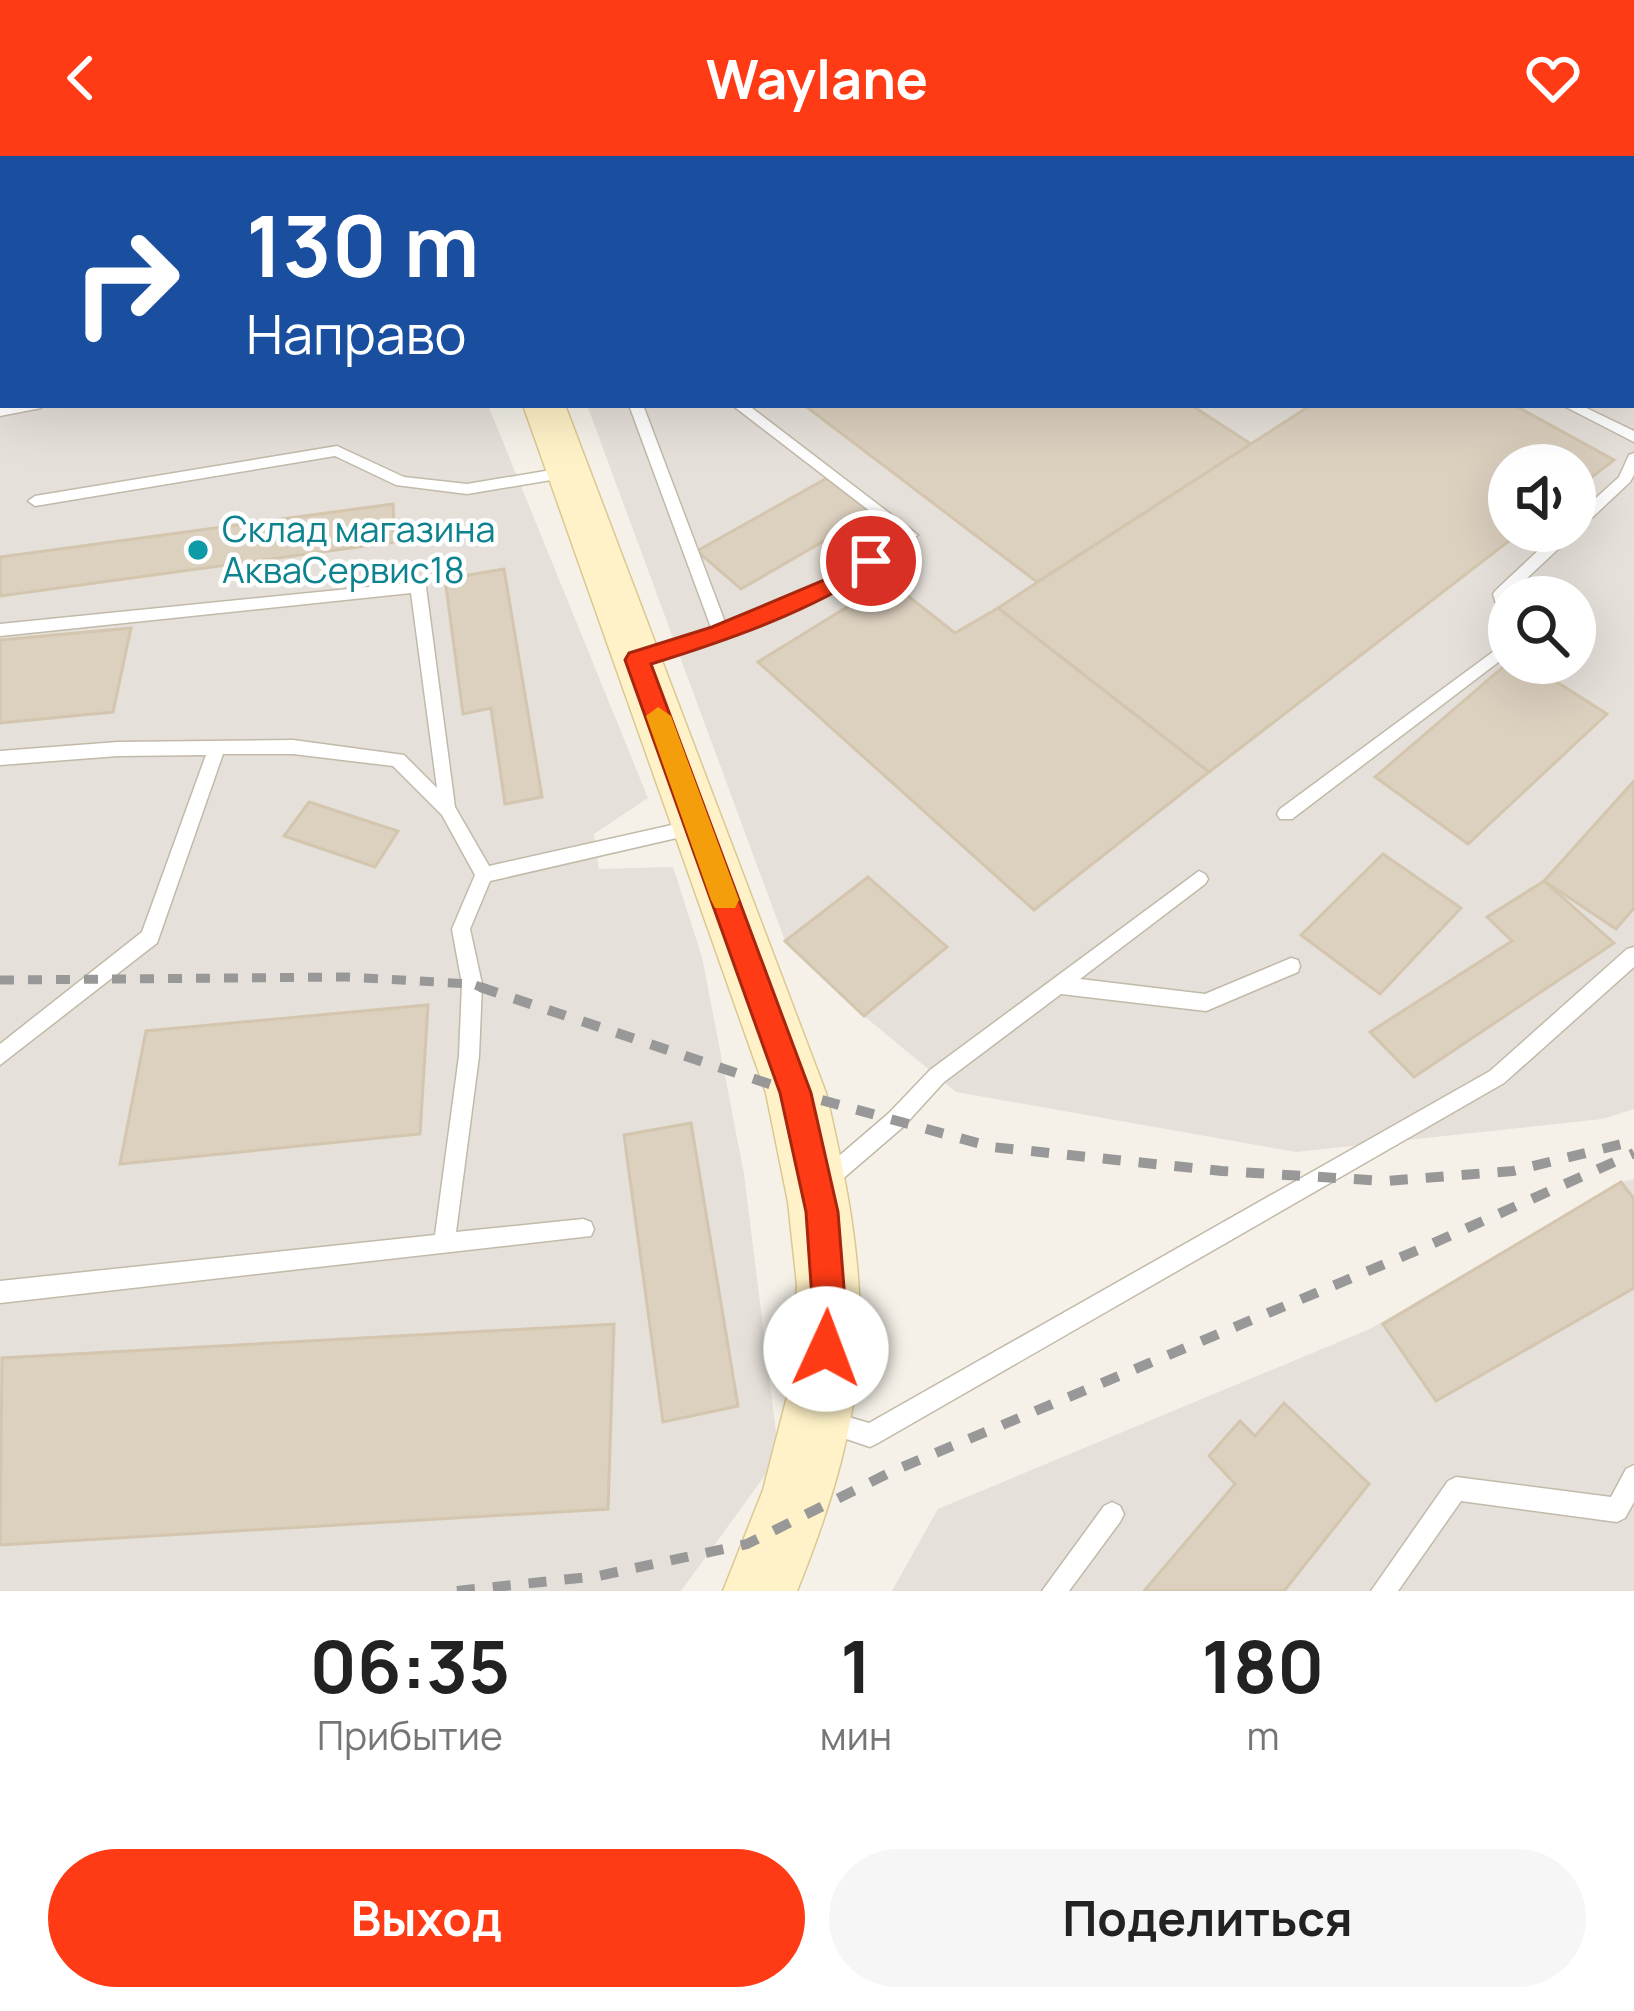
<!DOCTYPE html>
<html lang="ru">
<head>
<meta charset="utf-8">
<style>
	body { margin:0; font-family:Manrope,sans-serif; background:#f6f6f6; color:#222; height:100vh; display:flex; flex-direction:column; font-size:45px; white-space:nowrap }
	* { box-sizing:border-box; margin:0 }
	p { font-size:39px; color:#767676 }
	.icon { flex:none; width:66px; height:66px; fill:none; stroke:currentColor; stroke-width:2; stroke-linecap:round; stroke-linejoin:round }
	.map { position:relative; height:1435px; overflow:hidden }
	.details { display:flex; flex-direction:column; background:#fff; flex:1 }
	.details>* { flex:none }
	.top-card { position:absolute; left:0px; top:0px; width:1635px; height:252px; box-shadow:0 12px 48px #0002; background:#1a4fa0; color:#fff; overflow:hidden }
	.buttons { position:absolute; left:1488px; top:288px; display:grid; gap:24px }
	.buttons a { display:grid; place-items:center; width:108px; height:108px; border-radius:50%; background:#fff; box-shadow:0 12px 48px #0002; font-size:60px }
	.pin { position:absolute; display:grid; place-items:center; width:102px; height:102px; color:#fff; margin:-51px; border:6px solid #fff; border-radius:50%; box-shadow:0 3px 12px #0007 }
	.me { position:absolute; width:132px; margin:-66px; rotate:2deg; stroke-linejoin:round; filter:drop-shadow(0 0 9px #0008) }
	.turn { display:flex; align-items:center; gap:42px; height:252px; padding:0 48px; font-size:54px }
	.turn .icon { width:156px; height:156px; stroke-width:2.5 }
	.turn b { display:block; font-size:84px; line-height:102px }
	.eta { display:flex; justify-content:space-evenly; align-items:center; height:204px; text-align:center }
	.eta b { font-size:72px; font-weight:700; line-height:84px }
	.cta { display:flex; gap:24px; margin-top:auto; padding:24px 48px }
	.cta a { flex:1; height:138px; border-radius:72px; background:#ff3b15; color:#fff; font-size:48px; font-weight:700; line-height:138px; text-align:center }
	.cta a+a { background:#f6f6f6; color:#222 }
	header { display:flex; justify-content:space-between; align-items:center; height:156px; padding:0 48px; background:#ff3b15; color:#fff; font-size:54px; font-weight:700 }
	.map>svg:first-child { display:block }
	.industrial { fill:#e5e0d9; fill-rule:evenodd }
	.building { fill:#dcd0bf; stroke:#d4c6ae; stroke-width:3 }
	.lines { fill:none; stroke-linecap:round; stroke-linejoin:round }
	.lane-casing { stroke:#c2baa9; stroke-width:3 }
	.secondary-casing { stroke:#dac892; stroke-width:3 }
	.lane { fill:#fff; fill-rule:evenodd }
	.secondary { fill:#fff2c8; fill-rule:evenodd }
	.rail-far1 { stroke:#989898; stroke-width:9; stroke-dasharray:14 14; stroke-linecap:butt }
	.rail { stroke:#989898; stroke-width:10; stroke-dasharray:18 18; stroke-linecap:butt }
	.route { fill:#ff3b15; stroke:#a6260e; stroke-width:3 }
	.slow { fill:#f59e0b }
	.culture-dot { fill:#0f9aa8; stroke:#fff; stroke-width:4.5 }
	.labels { text-anchor:middle; stroke-width:9; stroke-linejoin:round; paint-order:stroke }
	.culture-label { font-size:36px; fill:#0d838f; stroke:#fff; text-anchor:start }
</style>
</head>
<body>
<header><svg class="icon" aria-label="back" viewBox="0 0 24 24"><path d="M15 5l-7 7 7 7"/></svg>Waylane<svg class="icon" aria-label="heart" viewBox="0 0 24 24"><path d="M12 20l-8-8c-3-5 5-10 8-4 3-6 11-1 8 4z"/></svg></header>
<div class="map">
<svg width="1634" height="1435" viewBox="0 0 1634 1435">
	<rect width="100%" height="100%" fill="#f5f1e8"/>
	<g class="industrial">
		<polygon points="0,0 419,0 3,3 3,249 488,249 648,642 594,678 599,713 673,711 702,801 744,1018 779,1300 681,1435 0,1435"/>
		<path d="M543,0H1634V953L1602,963L1296,996L956,936L864,860L785,785L587,249H1632V3H536ZM1509,309H1575V375H1509ZM1509,441H1575V507H1509Z"/>
		<polygon points="1634,1023 1634,1435 892,1435 938,1353 1370,1173 1621,1026"/>
	</g>
	<g class="building">
		<polygon points="543,0 666,0 536,3"/>
		<polygon points="1289,0 1424,0 1418,3"/>
		<polygon points="1435,0 1554,0 1549,3"/>
		<polygon points="804,249 1191,249 1251,288 1037,426"/>
		<polygon points="1311,249 1514,249 1614,304 1575,334 1575,309 1509,309 1509,375 1522,375 1209,616 998,452"/>
		<polygon points="827,322 872,357 741,433 697,395"/>
		<polygon points="393,348 395,386 0,440 0,401"/>
		<polygon points="504,413 542,641 505,648 491,552 463,558 445,423"/>
		<polygon points="889,425 955,477 998,452 1209,616 1034,754 758,506"/>
		<polygon points="131,472 113,556 0,567 0,484"/>
		<polygon points="1509,506 1527,507 1607,558 1468,688 1375,621"/>
		<polygon points="1634,625 1634,752 1616,773 1544,725"/>
		<polygon points="309,646 398,675 375,711 284,680"/>
		<polygon points="1383,698 1461,752 1380,838 1301,779"/>
		<polygon points="868,721 947,791 864,860 785,785"/>
		<polygon points="1544,725 1614,787 1414,921 1370,876 1512,785 1487,761"/>
		<polygon points="428,849 420,978 120,1008 146,875"/>
		<polygon points="691,967 738,1250 663,1266 624,979"/>
		<polygon points="1621,1026 1634,1043 1634,1132 1436,1245 1383,1168"/>
		<polygon points="614,1168 608,1353 0,1389 2,1202"/>
		<polygon points="1284,1247 1369,1328 1284,1435 1144,1435 1235,1328 1209,1300 1240,1265 1255,1280"/>
	</g>
	<g class="lines">
		<defs>
			<g id="lane">
				<rect x="48" y="0" width="12" height="3"/>
				<rect x="126" y="0" width="12" height="3"/>
				<rect x="202" y="0" width="12" height="3"/>
				<polygon points="221,0 251,0 247,3 217,3"/>
				<polygon points="359,0 371,0 372,3 360,3"/>
				<polygon points="748,0 763,0 760,3 745,3"/>
				<polygon points="835,0 849,0 852,3 838,3"/>
				<polygon points="1107,0 1119,0 1121,3 1109,3"/>
				<polygon points="1583,0 1595,0 1597,3 1585,3"/>
				<rect x="0" y="30" width="3" height="8"/>
				<polygon points="1632,34 1634,35 1634,43 1632,42"/>
				<polygon points="3,67 3,85 0,86 0,68"/>
				<polygon points="1634,95 1634,104 1632,105 1632,96"/>
				<rect x="0" y="115" width="3" height="8"/>
				<polygon points="1632,119 1634,120 1634,128 1632,127"/>
				<rect x="0" y="164" width="3" height="8"/>
				<polygon points="0,193 3,194 3,206 0,205"/>
				<polygon points="13,249 43,249 41,252 0,260 0,252"/>
				<polygon points="629,249 643,249 726,469 826,426 901,379 732,249 748,249 918,379 836,434 727,481 637,510 631,508 629,504 631,500 712,474"/>
				<polygon points="1562,249 1580,249 1634,275 1634,286"/>
				<polygon points="337,290 404,321 467,328 569,311 576,316 569,321 467,338 396,329 335,300 35,350 28,345 35,340"/>
				<polygon points="1634,297 1634,319 1630,326 1580,373 1575,374 1575,361 1619,321 1629,299"/>
				<polygon points="1575,374 1575,375 1573,379 1509,439 1509,472 1503,470 1493,438 1496,434 1559,375"/>
				<polygon points="418,426 426,431 455,651 489,710 694,664 700,666 703,671 700,676 694,678 490,725 470,773 482,828 479,900 456,1076 583,1063 591,1066 594,1073 591,1080 0,1147 0,1125 435,1079 459,900 462,828 452,773 475,719 442,659 393,610 293,598 223,598 157,787 0,909 0,888 142,776 206,599 118,600 0,609 0,595 118,586 293,584 404,599 437,632 411,437 0,480 0,468"/>
				<polygon points="1509,484 1509,498 1292,663 1280,663 1277,658 1280,653"/>
				<polygon points="1199,715 1205,718 1208,723 1205,728 1080,823 1205,838 1291,802 1298,804 1300,810 1298,816 1206,855 1061,838 944,926 903,971 832,1032 825,1035 818,1032 815,1025 818,1018 889,957 930,914"/>
				<polygon points="1634,791 1634,811 1504,927 878,1287 870,1291 820,1274 817,1266 820,1258 828,1255 869,1267 1490,915 1627,793"/>
				<polygon points="1634,1309 1634,1346 1625,1362 1617,1366 1461,1345 1398,1435 1371,1435 1448,1325 1456,1321 1611,1341 1626,1313"/>
				<polygon points="1112,1346 1120,1350 1124,1358 1120,1366 1069,1435 1042,1435 1104,1350"/>
			</g>
			<path id="secondary" d="M523,249H565L826,937C874,1140 876,1239 797,1435H723L763,1334L790,1229L797,1129L788,1046L766,937Z"/>
		</defs>
		<use href="#lane" class="lane-casing"/>
		<use href="#secondary" class="secondary-casing"/>
		<use href="#lane" class="lane"/>
		<use href="#secondary" class="secondary"/>
		<polyline class="rail-far1" points="0,824 347,821 472,828 489,834"/>
		<g class="rail">
			<polyline points="480,831 796,937 992,991 1222,1015 1386,1025 1513,1015 1634,985"/>
			<polyline points="457,1435 598,1420 747,1388 893,1315 1425,1091 1634,997"/>
		</g>
	</g>
	<path class="route" d="M871,397L883,405L879,410C809,456 731,483 651,508L811,937L838,1056L846,1157L838,1205L826,1210L814,1205L809,1193L813,1157L806,1056L780,937L625,504L629,497L712,471L822,425Z"/>
	<polygon class="slow" points="658,551 671,560 739,744 735,752 715,752 711,744 646,560"/>
	<circle class="culture-dot" cx="198" cy="394" r="12"/>
	<g class="labels">
		<g class="culture-label">
			<text x="222" y="386">Склад магазина<tspan x="222" dy="41">АкваСервис18</tspan></text>
		</g>
	</g>
</svg>
<div class="buttons">
<a><svg class="icon" aria-label="sound" viewBox="0 0 24 24"><path d="M4 9h4l5-4v14l-5-4H4zM17 9q2 3 0 6"/></svg></a>
<a><svg class="icon" aria-label="search" viewBox="0 0 24 24"><circle cx="10" cy="10" r="6"/><path d="M15 15l6 6"/></svg></a>
</div>
<div class="pin" style="left:871px;top:405px;background:#d93025"><svg class="icon" aria-label="arrive" viewBox="0 0 24 24"><path d="M6 21V4h12l-3 4 3 4H6"/></svg></div>
<svg class="me" style="left:826px;top:1193px" viewBox="-20 -20 40 40"><circle r="19" fill="#fff"/><path d="M0-13L10 11 0 6-10 11z" fill="#ff3b15"/></svg>
<div class="top-card">
<div class="turn"><svg class="icon" aria-label="right" viewBox="0 0 24 24"><path d="M7 20v-9h11M14 6l5 5-5 5"/></svg><div><b>130 m</b>Направо</div></div>
</div>
</div>
<section class="details">
<div class="eta">
<div><b>06:35</b><p>Прибытие</p></div>
<div><b>1</b><p>мин</p></div>
<div><b>180</b><p>m</p></div>
</div>
<div class="cta"><a>Выход</a><a>Поделиться</a></div>
</section>
</body>
</html>
